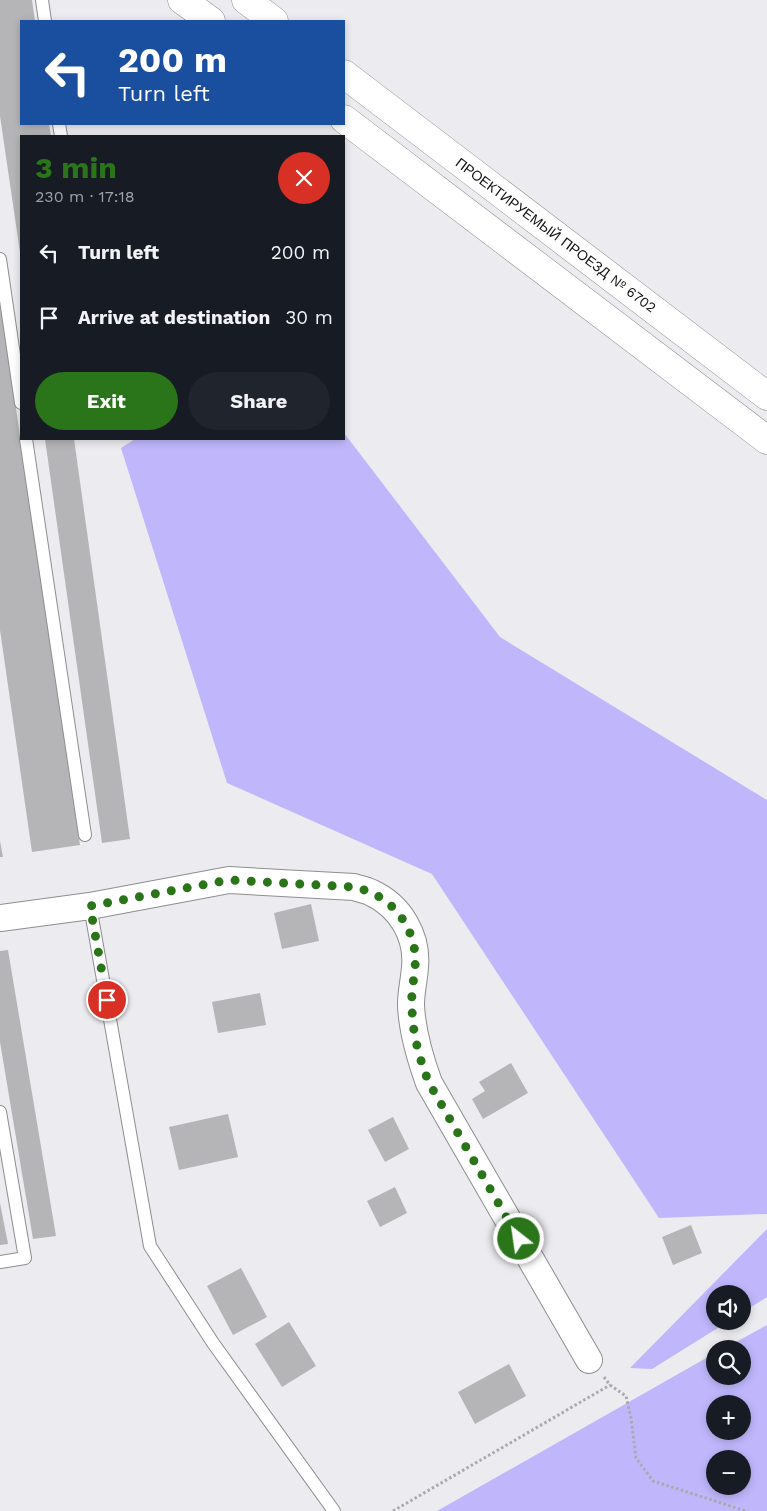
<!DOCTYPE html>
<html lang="en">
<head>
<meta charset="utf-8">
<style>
	body { margin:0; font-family:"Work Sans",sans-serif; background:#20242c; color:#f1f3f6; height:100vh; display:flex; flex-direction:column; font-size:19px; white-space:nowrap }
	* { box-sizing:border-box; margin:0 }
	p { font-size:16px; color:#9ea1a6 }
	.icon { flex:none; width:28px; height:28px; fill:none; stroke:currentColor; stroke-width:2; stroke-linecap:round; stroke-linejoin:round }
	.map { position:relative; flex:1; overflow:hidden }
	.details { position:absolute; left:20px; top:135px; width:325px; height:305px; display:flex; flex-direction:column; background:#171b24; border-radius:0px; box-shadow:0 2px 8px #0003 }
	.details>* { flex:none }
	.guide { position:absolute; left:20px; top:20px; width:325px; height:105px; border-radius:0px; box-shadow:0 2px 8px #0003; background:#1a4fa0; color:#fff; overflow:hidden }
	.fabs { position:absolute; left:706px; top:1285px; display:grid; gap:10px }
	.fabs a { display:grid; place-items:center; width:45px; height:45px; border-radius:50%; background:#171b24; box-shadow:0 2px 8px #0003; font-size:25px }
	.pin { position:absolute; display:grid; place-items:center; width:42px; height:42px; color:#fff; margin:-21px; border:2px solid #fff; border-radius:50%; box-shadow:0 1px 5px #0007 }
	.me { position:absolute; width:55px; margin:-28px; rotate:330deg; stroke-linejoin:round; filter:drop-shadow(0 0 4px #0008) }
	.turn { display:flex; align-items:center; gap:18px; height:105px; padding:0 15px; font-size:22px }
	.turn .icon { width:65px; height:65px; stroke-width:2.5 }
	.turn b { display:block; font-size:35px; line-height:42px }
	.round { display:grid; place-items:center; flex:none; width:52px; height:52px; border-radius:26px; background:#20242c }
	.overview { display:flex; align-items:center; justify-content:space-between; height:85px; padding:0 15px }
	h1 { font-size:30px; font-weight:700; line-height:38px; color:#2a751a }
	.primary-button { display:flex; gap:10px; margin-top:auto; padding:10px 15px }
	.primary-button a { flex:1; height:58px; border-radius:30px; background:#2a751a; color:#fff; font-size:20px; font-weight:700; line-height:58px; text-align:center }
	.primary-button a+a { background:#20242c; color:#f1f3f6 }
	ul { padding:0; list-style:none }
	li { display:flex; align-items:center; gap:15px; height:65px; padding:0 15px }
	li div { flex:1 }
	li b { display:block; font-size:19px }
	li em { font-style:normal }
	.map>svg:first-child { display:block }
	.green { fill:#c0b6fc; fill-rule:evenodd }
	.building { fill:#b5b5b8 }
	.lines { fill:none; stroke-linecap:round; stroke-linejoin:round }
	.service-casing { stroke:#8e8e91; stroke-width:14 }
	.minor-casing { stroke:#8e8e91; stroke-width:28 }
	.secondary-casing { stroke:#8e8e91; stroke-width:29 }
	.path { stroke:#aaa9ac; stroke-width:3; stroke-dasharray:2.5 2.5; stroke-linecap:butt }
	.service { stroke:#fff; stroke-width:12 }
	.minor { stroke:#fff; stroke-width:26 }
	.secondary { stroke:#fff; stroke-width:28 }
	.route { stroke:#2a751a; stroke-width:9; stroke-dasharray:0 16.2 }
	.labels { text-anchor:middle; stroke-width:4; stroke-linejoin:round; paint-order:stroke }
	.street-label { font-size:14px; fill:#121213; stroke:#fff }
</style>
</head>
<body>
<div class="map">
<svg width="767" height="1511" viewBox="0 0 767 1511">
	<rect width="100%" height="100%" fill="#ecebef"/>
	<g class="green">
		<polygon points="344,433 500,637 767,800 767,1214 659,1218 432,874 227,783 121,448 135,439 344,439"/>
		<polygon points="767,1229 767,1297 743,1312 742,1294 715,1294 715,1321 729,1321 652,1369 630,1368"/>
		<path d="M767,1325V1511H437L715,1353V1376H742V1349H723ZM715,1404H742V1431H715ZM715,1459H742V1486H715Z"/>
	</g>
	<g class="building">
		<polygon points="0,0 32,0 35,21 21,21 21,124 49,124 51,136 21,136 21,259 0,116"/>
		<polygon points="0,299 80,845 32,852 0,630"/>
		<polygon points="45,439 74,439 130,839 102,843"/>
		<polygon points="0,841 3,857 0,857"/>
		<polygon points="311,904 319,941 282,949 274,913"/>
		<polygon points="8,950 56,1236 33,1239 0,1042 0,951"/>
		<polygon points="260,993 266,1025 218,1033 212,1002"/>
		<polygon points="511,1063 528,1093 483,1119 472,1099 485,1091 479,1082"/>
		<polygon points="228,1114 238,1157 179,1170 169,1127"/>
		<polygon points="393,1117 409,1149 385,1162 368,1130"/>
		<polygon points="395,1187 407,1213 380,1227 367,1201"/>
		<polygon points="0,1203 8,1244 0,1245"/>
		<polygon points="691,1225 702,1253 673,1265 662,1237"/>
		<polygon points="241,1268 267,1317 233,1335 207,1286"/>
		<polygon points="289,1322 316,1366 282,1387 255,1344"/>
		<polygon points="509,1364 526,1396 475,1424 458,1392"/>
	</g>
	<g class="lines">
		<defs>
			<g id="service">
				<polyline points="42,0 45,21"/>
				<polyline points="59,124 61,136"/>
				<polyline points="0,259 21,403"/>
				<polyline points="26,439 85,835"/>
				<polyline points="90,906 150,1246 213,1343 334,1511"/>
				<polyline points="0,1112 25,1258 0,1262"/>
			</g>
			<path id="minor" d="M0,918L90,906L229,880L354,887C360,889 366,890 372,893C400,906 418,936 415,967C414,981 411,991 411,1005C412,1032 420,1058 429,1083L589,1360"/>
			<g id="secondary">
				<polyline points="182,0 211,21"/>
				<polyline points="246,0 274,21"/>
				<polyline points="344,74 767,396"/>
				<polyline points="344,119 767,440"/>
			</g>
		</defs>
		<use href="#service" class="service-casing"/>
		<use href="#minor" class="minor-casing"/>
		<use href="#secondary" class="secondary-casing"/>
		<g class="path">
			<polyline points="604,1377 610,1385 626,1396 631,1418 636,1458 653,1481 746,1511"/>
			<polyline points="393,1511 610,1385"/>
		</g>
		<use href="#service" class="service"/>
		<use href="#minor" class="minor"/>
		<use href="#secondary" class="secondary"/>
	</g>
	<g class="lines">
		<path class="route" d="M107,1000L90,906L229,880L354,887C360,889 366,890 372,893C400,906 418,936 415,967C414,981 411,990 412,1005C412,1032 419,1058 429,1083L519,1239"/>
	</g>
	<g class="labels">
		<g class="street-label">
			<text transform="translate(556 235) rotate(37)" y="5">ПРОЕКТИРУЕМЫЙ ПРОЕЗД № 6702</text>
		</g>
	</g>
</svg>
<div class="fabs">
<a><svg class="icon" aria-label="sound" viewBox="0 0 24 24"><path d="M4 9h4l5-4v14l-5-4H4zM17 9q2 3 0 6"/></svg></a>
<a><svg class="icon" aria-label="search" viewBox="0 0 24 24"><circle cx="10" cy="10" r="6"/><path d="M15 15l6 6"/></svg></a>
<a>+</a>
<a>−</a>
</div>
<div class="pin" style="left:107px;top:1000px;background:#d93025"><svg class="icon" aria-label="arrive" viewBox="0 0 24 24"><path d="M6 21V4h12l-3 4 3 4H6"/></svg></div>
<svg class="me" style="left:519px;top:1239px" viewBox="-20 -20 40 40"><circle r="17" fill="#2a751a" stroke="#fff" stroke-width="3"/><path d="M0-11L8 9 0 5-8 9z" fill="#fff"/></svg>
<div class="guide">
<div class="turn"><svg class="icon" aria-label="left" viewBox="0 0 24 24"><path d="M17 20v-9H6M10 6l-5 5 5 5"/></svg><div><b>200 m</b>Turn left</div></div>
</div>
<section class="details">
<div class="overview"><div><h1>3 min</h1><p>230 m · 17:18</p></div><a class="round" style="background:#d93025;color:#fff"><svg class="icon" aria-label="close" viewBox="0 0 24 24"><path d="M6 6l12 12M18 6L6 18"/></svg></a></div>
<ul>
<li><svg class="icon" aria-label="left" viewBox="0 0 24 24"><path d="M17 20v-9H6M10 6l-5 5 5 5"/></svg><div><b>Turn left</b></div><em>200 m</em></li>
<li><svg class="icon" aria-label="arrive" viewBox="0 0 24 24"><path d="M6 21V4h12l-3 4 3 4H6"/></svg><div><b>Arrive at destination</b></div><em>30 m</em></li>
</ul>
<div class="primary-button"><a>Exit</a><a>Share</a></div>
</section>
</div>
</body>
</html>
